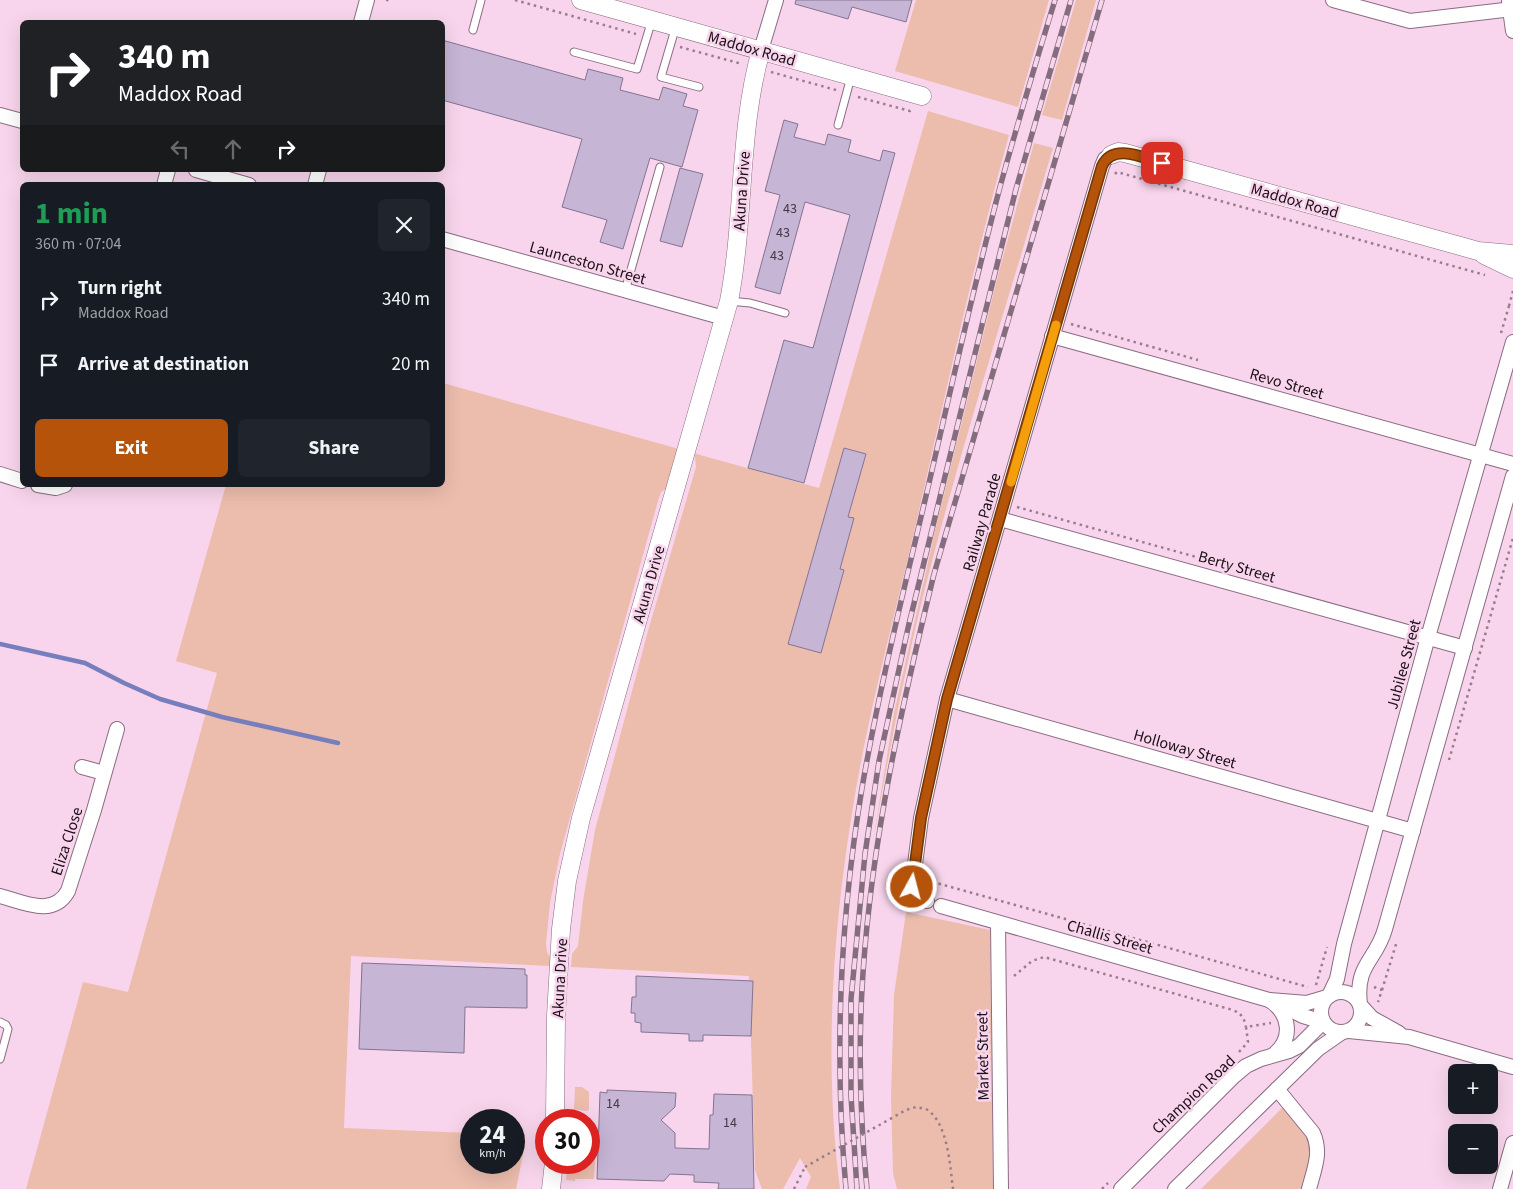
<!DOCTYPE html>
<html lang="en">
<head>
<meta charset="utf-8">
<style>
	body { margin:0; font-family:"Source Sans 3",sans-serif; background:#20242c; color:#f1f3f6; height:100vh; display:flex; flex-direction:column; font-size:19px; white-space:nowrap }
	* { box-sizing:border-box; margin:0 }
	p { font-size:16px; color:#9ea1a6 }
	.icon { flex:none; width:28px; height:28px; fill:none; stroke:currentColor; stroke-width:2; stroke-linecap:round; stroke-linejoin:round }
	.map { position:relative; flex:1; overflow:hidden }
	.drawer { position:absolute; left:20px; top:182px; width:425px; height:305px; display:flex; flex-direction:column; background:#171b24; border-radius:8px; box-shadow:0 5px 20px #0002 }
	.drawer>* { flex:none }
	.banner { position:absolute; left:20px; top:20px; width:425px; height:152px; border-radius:8px; box-shadow:0 5px 20px #0002; background:#202124; color:#fff; overflow:hidden }
	.tools { position:absolute; left:1448px; top:1064px; display:grid; gap:10px }
	.tools a { display:grid; place-items:center; width:50px; height:50px; border-radius:8px; background:#171b24; box-shadow:0 5px 20px #0002; font-size:25px }
	.speed { position:absolute; left:460px; top:1109px; display:flex; gap:10px; font-size:25px; font-weight:700; text-align:center }
	.speed>* { display:grid; place-content:center; width:65px; height:65px; border-radius:50%; background:#171b24; box-shadow:0 5px 20px #0002; line-height:1 }
	.speed small { font-size:12px; font-weight:400 }
	.speed .limit { border:8px solid #d22; background:#fff; color:#111 }
	.pin { position:absolute; display:grid; place-items:center; width:42px; height:42px; color:#fff; margin:-21px; border-radius:10px; box-shadow:0 2px 8px #0006 }
	.me { position:absolute; width:55px; margin:-28px; rotate:7deg; stroke-linejoin:round; filter:drop-shadow(0 0 4px #0008) }
	.turn { display:flex; align-items:center; gap:18px; height:105px; padding:0 15px; font-size:22px }
	.turn .icon { width:65px; height:65px; stroke-width:2.5 }
	.turn b { display:block; font-size:35px; line-height:42px }
	.lanes { display:flex; align-items:center; height:48px; padding:0 15px; background:#0003; justify-content:center; gap:25px; direction:ltr }
	.lanes .off { opacity:.35 }
	.round { display:grid; place-items:center; flex:none; width:52px; height:52px; border-radius:8px; background:#20242c }
	.headline { display:flex; align-items:center; justify-content:space-between; height:85px; padding:0 15px }
	h1 { font-size:30px; font-weight:700; line-height:38px; color:#1e9e55 }
	.primary-button { display:flex; gap:10px; margin-top:auto; padding:10px 15px }
	.primary-button a { flex:1; height:58px; border-radius:8px; background:#b45309; color:#fff; font-size:20px; font-weight:700; line-height:58px; text-align:center }
	.primary-button a+a { background:#20242c; color:#f1f3f6 }
	ul { padding:0; list-style:none }
	li { display:flex; align-items:center; gap:15px; height:65px; padding:0 15px }
	li div { flex:1 }
	li b { display:block; font-size:19px }
	li em { font-style:normal }
	.map>svg:first-child { display:block }
	.green { fill:#ecbdad }
	.lines { fill:none; stroke-linecap:round; stroke-linejoin:round }
	.stream { stroke:#777ebe; stroke-width:4.5 }
	.building { fill:#c6b5d5; stroke:#837492 }
	.service-casing { stroke:#8b6c81; stroke-width:9 }
	.minor-casing { stroke:#8b6c81; stroke-width:16 }
	.tertiary-casing { stroke:#8b6c81; stroke-width:19 }
	.path { stroke:#977e8e; stroke-width:2.5; stroke-dasharray:2.5 4; stroke-linecap:butt }
	.service { stroke:#fff; stroke-width:7 }
	.minor { stroke:#fff; stroke-width:14 }
	.tertiary { stroke:#fff; stroke-width:18 }
	.rail-casing { stroke:#846d7d; stroke-width:5.5 }
	.rail { stroke:#f8d5ec; stroke-width:4; stroke-dasharray:11; stroke-linecap:butt }
	.path-bridge { stroke:#977e8e; stroke-width:2.5; stroke-dasharray:2.5 4; stroke-linecap:butt }
	.route-casing { stroke:#753606; stroke-width:12 }
	.route { stroke:#b45309; stroke-width:9 }
	.slow { stroke:#f59e0b; stroke-width:9 }
	.labels { text-anchor:middle; stroke-width:5; stroke-linejoin:round; paint-order:stroke }
	.number-label { font-size:14px; fill:#463947 }
	.street-label { font-size:16px; fill:#1c1018; stroke:#f8d5ec }
</style>
</head>
<body>
<div class="map">
<svg width="1513" height="1189" viewBox="0 0 1513 1189">
	<rect width="100%" height="100%" fill="#f8d5ec"/>
	<g class="green">
		<polygon points="916,0 1049,0 1018,107 895,71"/>
		<polygon points="1076,0 1096,0 1062,120 1042,115"/>
		<path d="M928,111L1009,135C973,265 945,397 915,528C893,623 867,717 852,813C832,936 824,1065 840,1189H806L811,1177L800,1158L783,1189H762L755,1170L749,976L571,967L572,954L578,946L583,901L595,830L648,631L696,467L695,457L693,453L819,488Z"/>
		<path d="M1034,143L1053,148C1012,288 967,427 930,569C906,660 889,754 872,847L894,713L935,531L997,279Z"/>
		<polygon points="443,383 679,449 668,488 661,492 658,501 560,854 550,903 546,944 547,952 551,958 550,966 351,956 344,1128 471,1133 471,1162 514,1162 514,1134 525,1134 525,1145 516,1189 26,1189 83,982 128,992 217,673 176,661 226,485 442,485"/>
		<polygon points="906,912 990,930 993,1189 897,1189 893,1173 891,1096 894,995"/>
		<polygon points="575,1087 582,1087 589,1092 589,1110 586,1111 574,1109"/>
		<polygon points="1283,1107 1314,1143 1305,1189 1201,1189"/>
		<polygon points="589,1156 591,1156 595,1161 594,1179 575,1179 575,1181 566,1180 568,1163 589,1162"/>
	</g>
	<g class="lines">
		<polyline class="stream" points="0,644 85,663 124,683 160,699 222,717 338,743"/>
	</g>
	<g class="building">
		<polygon points="796,0 912,0 906,22 852,7 848,19 795,4"/>
		<polygon points="442,40 585,80 588,69 623,78 620,90 659,100 663,87 687,94 683,106 698,110 682,167 650,158 623,249 600,242 607,220 562,207 582,139 442,100"/>
		<polygon points="784,120 798,124 794,137 825,145 828,134 851,140 848,152 880,161 883,150 895,153 804,483 748,468 784,340 813,348 850,215 805,202 780,294 755,287 780,195 765,191"/>
		<polygon points="680,168 703,174 682,247 660,241"/>
		<polygon points="844,448 866,454 848,517 854,518 840,569 844,570 821,653 788,644"/>
		<polygon points="362,963 525,969 525,975 527,975 527,1008 465,1007 464,1053 359,1049"/>
		<polygon points="636,976 753,981 751,1036 703,1035 703,1041 689,1041 689,1034 641,1032 641,1023 635,1022 635,1013 631,1013 632,997 636,997"/>
		<polygon points="607,1090 676,1093 675,1107 661,1120 675,1133 675,1148 709,1149 710,1115 713,1115 714,1094 752,1095 754,1189 718,1189 719,1183 694,1182 694,1175 670,1174 664,1181 597,1179 600,1092 607,1093"/>
	</g>
	<g class="lines">
		<defs>
			<g id="service">
				<polyline points="676,26 661,77 699,87"/>
				<polyline points="473,30 481,0"/>
				<polyline points="574,52 637,69 652,20"/>
				<polyline points="838,125 851,77"/>
				<polyline points="625,291 660,167"/>
				<polyline points="729,301 750,303 785,313"/>
				<polyline points="0,1022 6,1025 8,1029 0,1059"/>
			</g>
			<g id="minor">
				<polyline points="1333,0 1410,21 1513,9"/>
				<polyline points="1509,2 1513,31"/>
				<polyline points="361,22 367,0"/>
				<polyline points="761,50 776,0"/>
				<polyline points="0,115 22,121"/>
				<polyline points="196,170 249,185"/>
				<polyline points="164,185 168,170"/>
				<polyline points="315,185 319,170"/>
				<polyline points="442,239 724,318"/>
				<polyline points="1052,336 1513,464"/>
				<polyline points="0,474 22,481"/>
				<polyline points="38,485 56,488 65,485"/>
				<polyline points="1000,519 1465,648"/>
				<polyline points="947,699 1413,831"/>
				<polyline points="82,767 104,773"/>
				<path d="M0,896C23,902 53,918 68,891L94,810L117,729"/>
				<polyline points="927,901 919,896 912,887 921,818 947,699 1102,166 1105,159 1111,155"/>
				<polyline points="941,906 1269,1000 1307,1003 1327,997"/>
				<polyline points="998,923 1001,1189"/>
				<circle cx="1341" cy="1012" r="20"/>
				<polyline points="1329,996 1337,979 1344,944 1428,637 1513,342"/>
				<path d="M1269,1000C1290,1013 1294,1039 1273,1055"/>
				<polyline points="1279,1004 1303,1016 1323,1022"/>
				<path d="M1360,1004C1355,964 1376,961 1385,929L1513,476"/>
				<polyline points="1361,1006 1372,1018 1399,1033"/>
				<polyline points="1349,1031 1409,1037 1513,1067"/>
				<path d="M1277,1089L1313,1133C1322,1153 1314,1169 1309,1189"/>
				<polyline points="1121,1189 1234,1076 1246,1066 1261,1059 1289,1051 1299,1046 1323,1022"/>
				<polyline points="1175,1189 1318,1049 1341,1033"/>
				<polyline points="1500,1189 1513,1143"/>
			</g>
			<g id="tertiary">
				<polyline points="581,0 922,96"/>
				<polyline points="1111,155 1118,152 1125,153 1478,251 1513,254"/>
				<polyline points="1484,255 1513,269"/>
				<path d="M555,1120L556,1016L561,929L567,881L581,818L729,301C745,218 738,132 761,50"/>
				<polyline points="551,1189 554,1162"/>
			</g>
		</defs>
		<use href="#service" class="service-casing"/>
		<use href="#minor" class="minor-casing"/>
		<use href="#tertiary" class="tertiary-casing"/>
		<g class="path">
			<polyline points="386,0 392,0"/>
			<polyline points="515,0 636,34"/>
			<polyline points="680,47 742,64"/>
			<polyline points="771,72 836,90"/>
			<polyline points="858,97 910,111 912,109"/>
			<polyline points="1115,174 1117,172 1485,275"/>
			<polyline points="1513,291 1509,306 1513,305"/>
			<polyline points="1071,324 1198,360"/>
			<polyline points="1501,333 1509,306"/>
			<polyline points="1017,507 1207,560"/>
			<polyline points="1449,760 1513,538"/>
			<polyline points="926,880 1308,987"/>
			<path d="M1014,976L1032,961L1044,957L1233,1010C1242,1014 1244,1018 1246,1027"/>
			<polyline points="1316,985 1327,947"/>
			<polyline points="1374,987 1382,990 1378,1002"/>
			<polyline points="1382,990 1397,941"/>
			<polyline points="1239,1052 1248,1042 1246,1027 1271,1023"/>
			<path d="M926,1109C948,1122 950,1166 953,1189"/>
			<polyline points="794,1189 805,1167"/>
			<polyline points="1102,1189 1108,1183"/>
		</g>
		<use href="#service" class="service"/>
		<use href="#minor" class="minor"/>
		<use href="#tertiary" class="tertiary"/>
		<defs>
			<g id="rail">
				<path d="M846,1189C834,1056 840,920 862,788C879,690 903,593 926,496C950,393 973,289 1000,187C1017,125 1036,62 1055,0"/>
				<polyline points="857,1189 851,1096 851,999 865,854 879,761 908,628 982,325 1016,189 1071,0"/>
				<path d="M867,1189C860,1118 858,1045 863,973C872,838 902,705 934,574L1102,0"/>
			</g>
		</defs>
		<use href="#rail" class="rail-casing"/>
		<use href="#rail" class="rail"/>
		<polyline class="path-bridge" points="805,1167 906,1110 916,1107 926,1109"/>
	</g>
	<g class="lines">
		<defs>
			<path id="route" d="M912,887L921,818L947,699L1102,166C1113,142 1144,158 1162,163"/>
		</defs>
		<use href="#route" class="route-casing"/>
		<use href="#route" class="route"/>
		<polyline class="slow" points="1011,482 1056,325"/>
	</g>
	<g class="labels">
		<g class="number-label">
			<text x="790" y="213">43</text>
			<text x="783" y="237">43</text>
			<text x="777" y="260">43</text>
			<text x="613" y="1108">14</text>
			<text x="730" y="1127">14</text>
		</g>
		<g class="street-label">
			<text transform="translate(752 48) rotate(16)" y="6">Maddox Road</text>
			<text transform="translate(741 191) rotate(-86)" y="6">Akuna Drive</text>
			<text transform="translate(1295 200) rotate(16)" y="6">Maddox Road</text>
			<text transform="translate(588 262) rotate(16)" y="6">Launceston Street</text>
			<text transform="translate(1287 383) rotate(16)" y="6">Revo Street</text>
			<text transform="translate(981 522) rotate(-74)" y="6">Railway Parade</text>
			<text transform="translate(1237 566) rotate(16)" y="6">Berty Street</text>
			<text transform="translate(648 584) rotate(-74)" y="6">Akuna Drive</text>
			<text transform="translate(1403 664) rotate(-75)" y="6">Jubilee Street</text>
			<text transform="translate(1185 748) rotate(16)" y="6">Holloway Street</text>
			<text transform="translate(66 841) rotate(-72)" y="6">Eliza Close</text>
			<text transform="translate(1110 936) rotate(16)" y="6">Challis Street</text>
			<text transform="translate(559 978) rotate(-87)" y="6">Akuna Drive</text>
			<text transform="translate(982 1056) rotate(-91)" y="6">Market Street</text>
			<text transform="translate(1193 1094) rotate(-43)" y="6">Champion Road</text>
		</g>
	</g>
</svg>
<div class="tools">
<a>+</a>
<a>−</a>
</div>
<div class="speed"><div>24<small>km/h</small></div><div class="limit">30</div></div>
<div class="pin" style="left:1162px;top:163px;background:#d93025"><svg class="icon" aria-label="arrive" viewBox="0 0 24 24"><path d="M6 21V4h12l-3 4 3 4H6"/></svg></div>
<svg class="me" style="left:912px;top:887px" viewBox="-20 -20 40 40"><circle r="17" fill="#b45309" stroke="#fff" stroke-width="3"/><path d="M0-11L8 9 0 5-8 9z" fill="#fff"/></svg>
<div class="banner">
<div class="turn"><svg class="icon" aria-label="right" viewBox="0 0 24 24"><path d="M7 20v-9h11M14 6l5 5-5 5"/></svg><div><b>340 m</b>Maddox Road</div></div>
<div class="lanes"><svg class="icon off" aria-label="left" viewBox="0 0 24 24"><path d="M17 20v-9H6M10 6l-5 5 5 5"/></svg><svg class="icon off" aria-label="ahead" viewBox="0 0 24 24"><path d="M12 20V5M6 11l6-6 6 6"/></svg><svg class="icon" aria-label="right" viewBox="0 0 24 24"><path d="M7 20v-9h11M14 6l5 5-5 5"/></svg></div>
</div>
<section class="drawer">
<div class="headline"><div><h1>1 min</h1><p>360 m · 07:04</p></div><a class="round"><svg class="icon" aria-label="close" viewBox="0 0 24 24"><path d="M6 6l12 12M18 6L6 18"/></svg></a></div>
<ul>
<li><svg class="icon" aria-label="right" viewBox="0 0 24 24"><path d="M7 20v-9h11M14 6l5 5-5 5"/></svg><div><b>Turn right</b><p>Maddox Road</p></div><em>340 m</em></li>
<li><svg class="icon" aria-label="arrive" viewBox="0 0 24 24"><path d="M6 21V4h12l-3 4 3 4H6"/></svg><div><b>Arrive at destination</b></div><em>20 m</em></li>
</ul>
<div class="primary-button"><a>Exit</a><a>Share</a></div>
</section>
</div>
</body>
</html>
